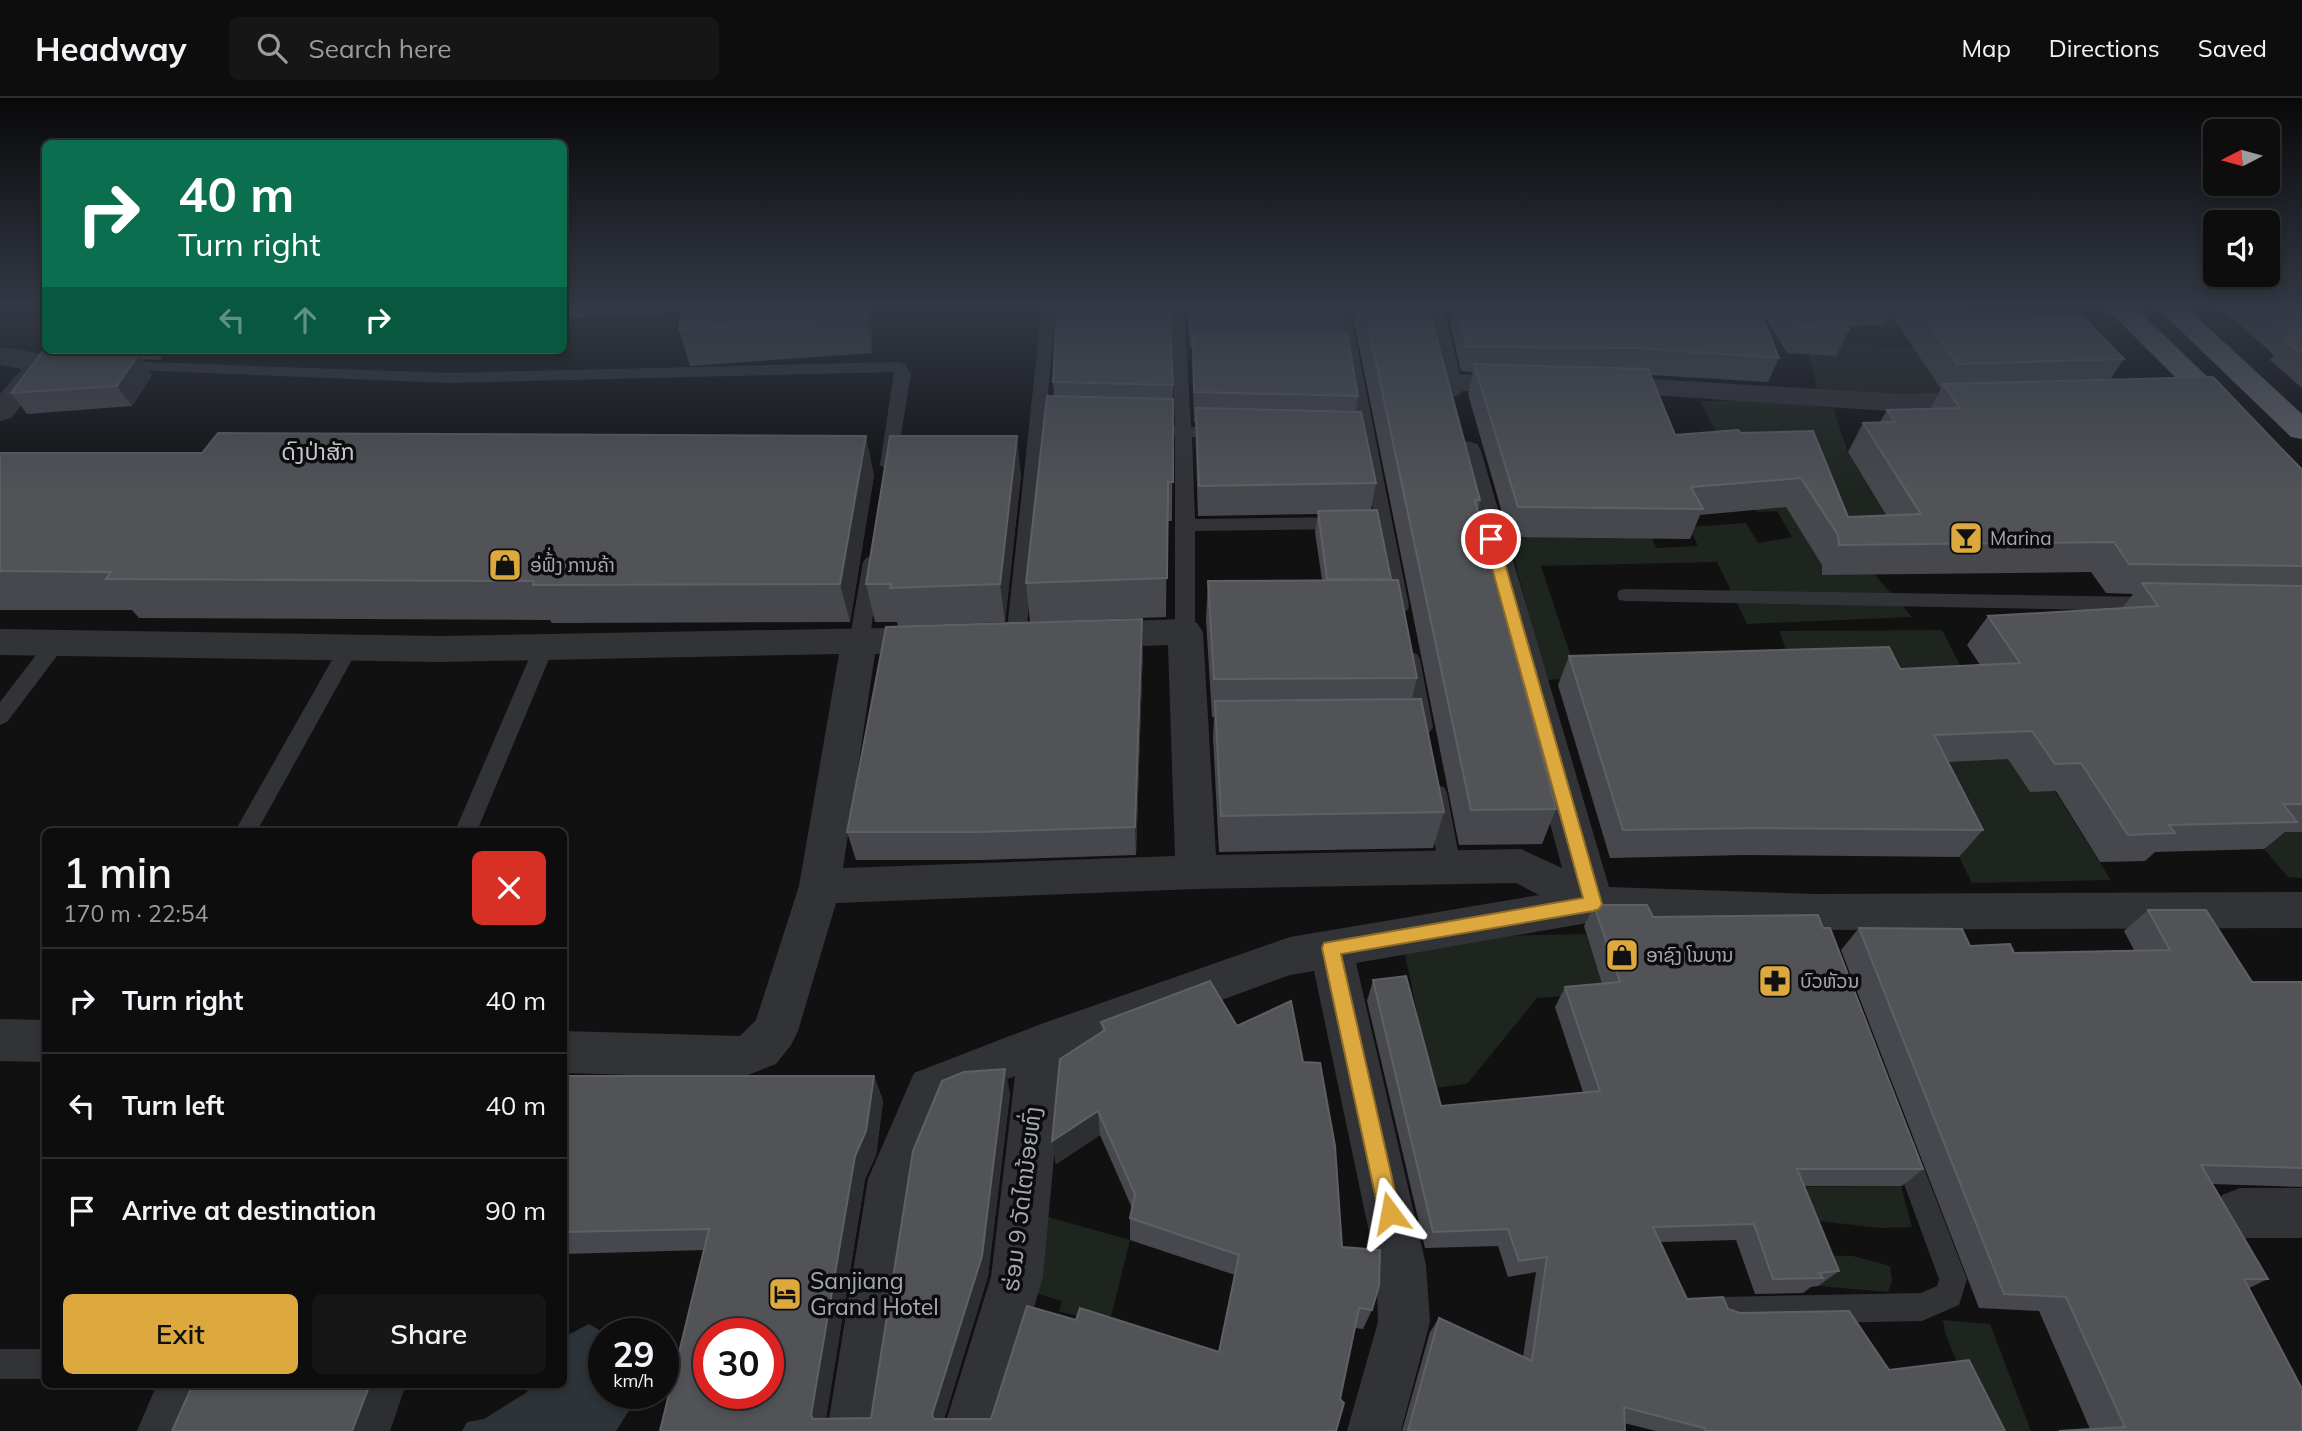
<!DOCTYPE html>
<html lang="en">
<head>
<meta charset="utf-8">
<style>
	body { margin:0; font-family:Mulish,"Noto Sans Lao",sans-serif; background:#161617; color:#f1f3f6; height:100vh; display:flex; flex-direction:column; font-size:26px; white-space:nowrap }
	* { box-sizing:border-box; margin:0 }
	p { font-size:23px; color:#9a9c9e }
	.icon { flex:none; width:38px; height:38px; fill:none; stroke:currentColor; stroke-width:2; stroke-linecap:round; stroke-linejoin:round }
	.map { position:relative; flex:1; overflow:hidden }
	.drawer { position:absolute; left:42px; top:730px; width:525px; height:560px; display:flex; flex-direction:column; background:#0d0d0e; border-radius:10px; box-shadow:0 4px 10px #0003,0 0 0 2px #2d2d2e }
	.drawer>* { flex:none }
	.hud { position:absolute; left:42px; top:42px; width:525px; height:214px; border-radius:10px; box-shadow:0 4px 10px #0003,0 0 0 2px #2d2d2e; background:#0b6e4f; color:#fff; overflow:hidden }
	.needle { width:46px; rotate:264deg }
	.fabs { position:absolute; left:2203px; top:21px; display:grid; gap:14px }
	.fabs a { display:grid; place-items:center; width:77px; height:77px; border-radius:10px; background:#0d0d0e; box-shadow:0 4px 10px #0003,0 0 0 2px #2d2d2e; font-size:35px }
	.speed { position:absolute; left:588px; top:1220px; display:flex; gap:14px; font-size:35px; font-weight:700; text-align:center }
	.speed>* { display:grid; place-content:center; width:91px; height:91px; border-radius:50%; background:#0d0d0e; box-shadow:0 4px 10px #0003,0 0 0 2px #2d2d2e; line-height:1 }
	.speed small { font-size:18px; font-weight:400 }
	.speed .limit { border:10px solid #d22; background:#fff; color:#111 }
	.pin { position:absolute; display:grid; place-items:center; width:60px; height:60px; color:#fff; margin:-30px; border:4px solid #fff; border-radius:50%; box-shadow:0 2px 7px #0007 }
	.me { position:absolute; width:77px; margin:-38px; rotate:347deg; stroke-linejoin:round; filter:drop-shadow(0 0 5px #0008) }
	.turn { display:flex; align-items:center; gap:24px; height:147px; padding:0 21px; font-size:32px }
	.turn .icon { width:91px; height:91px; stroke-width:2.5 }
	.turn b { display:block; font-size:49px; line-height:60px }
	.lanes { display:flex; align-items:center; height:66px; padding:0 21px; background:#0003; justify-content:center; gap:35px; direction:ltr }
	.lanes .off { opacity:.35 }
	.round { display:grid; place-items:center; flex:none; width:74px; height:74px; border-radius:10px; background:#161617 }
	.headline { display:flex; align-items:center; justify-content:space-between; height:119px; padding:0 21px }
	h1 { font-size:42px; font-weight:600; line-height:52px }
	.cta { display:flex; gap:14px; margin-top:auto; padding:14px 21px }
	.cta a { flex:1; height:80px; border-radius:10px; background:#dda93e; color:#111; font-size:28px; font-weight:600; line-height:80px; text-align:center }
	.cta a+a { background:#161617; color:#f1f3f6 }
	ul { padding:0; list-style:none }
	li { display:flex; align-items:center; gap:21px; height:105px; padding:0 21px; border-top:2px solid #2d2d2e }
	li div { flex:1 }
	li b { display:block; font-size:26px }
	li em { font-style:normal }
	header { display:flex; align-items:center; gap:42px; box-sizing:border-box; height:98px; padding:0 35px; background:#0d0d0e; border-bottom:2px solid #2d2d2e }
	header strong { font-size:33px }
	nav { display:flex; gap:38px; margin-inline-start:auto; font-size:24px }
	.search { width:490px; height:63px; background:#161617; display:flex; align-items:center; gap:18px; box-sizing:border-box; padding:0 24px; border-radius:10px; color:#9a9c9e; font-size:26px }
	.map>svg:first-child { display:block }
	.green { fill:#1e241e }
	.water { fill:#2c3339 }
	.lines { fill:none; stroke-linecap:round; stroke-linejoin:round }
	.lane { fill:#323337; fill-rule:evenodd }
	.street { fill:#323337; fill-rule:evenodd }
	.highway { fill:#5f6167; fill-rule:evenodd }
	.wall { fill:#47484d }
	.shaded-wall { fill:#2d2e31 }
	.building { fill:#515357; stroke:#5e6065; stroke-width:2; fill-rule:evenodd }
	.route { fill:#dda93e; stroke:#906e28; stroke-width:2 }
	.labels { text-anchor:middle; stroke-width:7; stroke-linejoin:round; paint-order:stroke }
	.poi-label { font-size:19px; fill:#a4a8b1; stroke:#0c0c0d; text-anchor:start }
	.quarter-label { font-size:23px; fill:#c4c7ce; stroke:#0c0c0d }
	.near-street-label { font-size:23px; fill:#a4a8b1; stroke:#0c0c0d }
	.near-poi-label { font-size:23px; fill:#a4a8b1; stroke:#0c0c0d; text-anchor:start }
</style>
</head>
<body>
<header>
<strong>Headway</strong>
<div class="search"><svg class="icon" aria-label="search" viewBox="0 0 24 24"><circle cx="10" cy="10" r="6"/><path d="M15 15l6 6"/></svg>Search here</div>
<nav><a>Map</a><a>Directions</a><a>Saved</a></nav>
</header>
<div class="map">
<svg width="2302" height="1333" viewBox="0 0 2302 1333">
	<rect width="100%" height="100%" fill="#111112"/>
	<g class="green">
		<polygon points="1455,208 1808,208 1847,243 1839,245 1913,250 1932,278 1983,278 1998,295 1897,298 1818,294 1809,257 1782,209 1748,208 1754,231"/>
		<polygon points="1759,302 1833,310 1848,354 1895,433 1894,445 1812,450 1829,477 1873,475 1912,519 1747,526 1717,464 1541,468 1578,580 1546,582 1509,441 1648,428 1656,450 1698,448 1689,429 1746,425 1758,445 1792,439 1777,413 1757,414 1700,303"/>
		<polygon points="1942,532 2008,661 2030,694 2055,693 2111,782 1972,785 1870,579 1797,581 1779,533"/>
		<polygon points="2289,718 2302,734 2302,780 2288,779 2264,751"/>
		<polygon points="1586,836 1605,895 1537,900 1467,986 1433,990 1404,852 1493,838"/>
		<polygon points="1901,1088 1912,1129 1881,1130 1791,1120 1748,1089"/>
		<polygon points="1045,1118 1130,1142 1109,1227 1059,1213 1062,1203 1029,1193"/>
		<polygon points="1806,1157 1853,1158 1890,1168 1892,1182 1888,1194 1818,1188"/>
		<polygon points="1943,1222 1990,1226 2031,1333 1983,1333 1945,1234"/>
	</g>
	<polygon class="water" points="589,1226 604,1235 604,1295 636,1295 637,1300 616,1333 462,1333 467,1324 484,1321 527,1294 531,1286 564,1286 564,1239"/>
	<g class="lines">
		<g class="lane">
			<polygon points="1042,208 1056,208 1026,540 1023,545 1009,545 1006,540"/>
			<polygon points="1170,208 1184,208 1191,329 1221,329 1229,334 1221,339 1192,339 1195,421 1345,419 1354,425 1345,431 1195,433 1195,534 1192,539 1178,539 1175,534 1175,338 1145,338 1137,333 1145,328 1175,328"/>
			<polygon points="1335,208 1349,208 1409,508 1407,513 1393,513 1391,508"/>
			<polygon points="119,263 449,275 899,264 905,266 911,276 896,367 888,372 880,367 894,274 449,285 113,271 111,268"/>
			<polygon points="872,458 878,460 881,464 869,545 866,550 852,550 849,545 863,464 866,460"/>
			<polygon points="1626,491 2152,499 2159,501 2161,506 2159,511 2152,513 1626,503 1619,502 1617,497 1619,492"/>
			<polygon points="56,538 63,540 66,545 63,550 7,624 0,627 0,604 49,540"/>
			<polygon points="544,542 551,544 554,549 477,733 455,733 534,549 537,544"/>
			<polygon points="348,544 355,546 358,551 257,733 235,733 341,546"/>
			<polygon points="1410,554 1417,556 1420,561 1433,629 1430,634 1423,637 1416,634 1413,629 1400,561 1403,556"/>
			<polygon points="1436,687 1444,689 1447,695 1461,769 1458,776 1450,778 1442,776 1439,769 1425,695 1428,689"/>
			<polygon points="1904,1038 1913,1042 1967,1181 1959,1207 1922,1223 1722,1227 1712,1223 1708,1213 1712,1203 1722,1199 1921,1195 1937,1188 1939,1181 1891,1051 1895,1042"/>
			<rect x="0" y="1251" width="46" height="30"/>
		</g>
		<g class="street">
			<polygon points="1415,208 1443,208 1460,276 1531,280 1536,286 1531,292 1521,295 1462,293 1459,297 1449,300 1439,297 1432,284"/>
			<path d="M0,249C18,252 43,252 54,268L11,320L0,323V296L22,271L0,267Z"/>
			<polygon points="1602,278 1902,296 1986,293 1996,296 2001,302 1996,308 1986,311 1902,314 1592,293 1587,287 1592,281"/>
			<polygon points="1466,343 1477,346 1481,353 1609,789 1813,796 2302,794 2302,830 1813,832 1593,824 1356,865 1426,1167 1430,1224 1401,1333 1347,1333 1378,1224 1376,1167 1314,873 1290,877 1063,960 1043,1179 997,1333 943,1333 991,1179 1015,978 947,1005 916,1081 881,1333 827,1333 868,1081 914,975 1041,926 1290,839 1539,797 1516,785 1196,791 836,805 798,933 791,947 776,966 740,980 564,975 564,933 740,938 756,922 799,788 839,556 440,564 0,557 0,531 440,538 936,529 949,533 954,542 949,551 936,555 875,556 843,770 1175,758 1168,547 1091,550 1079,546 1073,537 1079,528 1091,524 1185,521 1197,525 1203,534 1216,757 1521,751 1562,770 1451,353 1455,346"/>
			<polygon points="0,921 46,922 46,964 0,963"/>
			<polygon points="2240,1090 2302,1090 2302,1140 2240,1140 2222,1133 2215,1115 2222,1097"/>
			<polygon points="157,1286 211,1286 191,1333 137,1333"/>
		</g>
		<g class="highway">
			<polygon points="2104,208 2134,208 2302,370 2302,398 2291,395"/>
			<polygon points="2155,208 2185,208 2302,316 2302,341 2291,339"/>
		</g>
	</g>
	<g class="wall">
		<polygon points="564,208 872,208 872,255 690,268 679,232 682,213 564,221"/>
		<polygon points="1187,208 1344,208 1345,212 1342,235 1358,298 1356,313 1376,385 1371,412 1417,580 1412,601 1444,714 1433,750 1219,754 1213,640 1214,619 1212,619 1206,522 1208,483 1322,482 1315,434 1318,416 1198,418 1195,324 1194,324 1192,250 1190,250"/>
		<polygon points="1351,208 1428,208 1480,402 1478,412 1556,711 1542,746 1459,747"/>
		<polygon points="1453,208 1671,208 1693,210 1694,208 1758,208 1779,260 1768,284 1650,277 1675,337 1813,333 1848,419 1886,417 1848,354 1863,325 1880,324 1887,312 1930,311 1941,291 1894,221 1900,208 1956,208 1963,216 2124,261 2110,282 2302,372 2302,734 2285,734 2264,751 2155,754 2145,763 2100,764 2056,693 2030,694 2008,661 1948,664 1983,732 1959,759 1743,757 1610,760 1558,587 1569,558 1900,571 1980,567 1967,547 1988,518 2122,510 2133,496 2106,495 2091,474 1822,477 1822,467 1786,409 1700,417 1690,441 1509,439 1468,296 1473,274 1461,273 1450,225"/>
		<polygon points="1759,208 1893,208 1884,227 1847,228 1849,232 1836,258 1787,255"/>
		<polygon points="2219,208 2302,208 2302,290 2270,262 2274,257"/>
		<polygon points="63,252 168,252 161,262 141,261 152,277 132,308 27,316 11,295 65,254"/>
		<polygon points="1053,284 1173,287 1172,423 1167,423 1166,519 1030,524 1026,485 1054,298"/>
		<polygon points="0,355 874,377 850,524 552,525 550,522 139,520 132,512 0,512"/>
		<polygon points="1021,377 1005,524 898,528 897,524 875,524 866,486"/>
		<polygon points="1143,550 1136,757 983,762 856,762 847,734"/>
		<polygon points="1594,807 1653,819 1923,1071 1902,1088 1804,1088 1839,1173 1818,1188 1811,1189 1803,1195 1755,1196 1736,1142 1660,1144 1687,1201 1728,1211 1889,1272 2005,1333 1656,1333 1624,1325 1625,1333 1402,1333 1430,1234 1439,1220 1523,1259 1536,1174 1508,1179 1498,1148 1425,1150 1367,903 1373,882 1441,1008 1583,994 1555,909 1565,889 1602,886 1584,828"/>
		<polygon points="2148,812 2252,884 2302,884 2302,1089 2212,1086 2268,1181 2249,1190 2302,1333 2090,1331 2039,1213 1979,1210 1841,852 1859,830 2014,855 2134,852 2124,833"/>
		<polygon points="1101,924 1237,928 1303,964 1342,1149 1372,1212 1363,1231 1355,1230 1340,1301 1336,1333 660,1333 704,1152 564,1156 564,978 874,978 883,1003 876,1057 865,1081 826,1320 871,1320 1010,995 988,1178 944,1321 991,1321 1076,1222 1219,1254 1235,1177 1130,1142 1130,1120 1132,1110 1100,1037 1056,1066 1052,1043 1102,934"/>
	</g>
	<g class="shaded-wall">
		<polygon points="865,208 872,208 872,255 865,219"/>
		<polygon points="154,252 168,252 161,262"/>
		<polygon points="138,257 152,277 132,308 117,288"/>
		<polygon points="866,338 874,377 850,524 840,486"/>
		<polygon points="1017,338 1021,377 1005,524 1000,486"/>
		<polygon points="1142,521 1143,550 1136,757 1135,729"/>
		<polygon points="1005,971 1010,995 988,1178 941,1332 932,1317"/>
		<polygon points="874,978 883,1003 876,1057 865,1081 824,1333 811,1317 855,1058"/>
		<polygon points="1098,1013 1100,1037 1056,1066 1052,1043"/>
		<polygon points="370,1286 406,1286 390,1333 352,1333"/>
	</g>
	<g class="building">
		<polygon points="683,208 865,208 865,219 679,232"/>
		<polygon points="1057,208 1169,208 1173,287 1053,284"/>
		<polygon points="1191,208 1344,208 1345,212 1191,213"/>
		<polygon points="1364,208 1428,208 1480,402 1475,402 1556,711 1471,712"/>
		<polygon points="1457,208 1671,208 1697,210 1697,208 1758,208 1779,260 1636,250 1466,249"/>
		<polygon points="1785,208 1838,208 1849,232 1799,229"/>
		<polygon points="1916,208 1956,208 1963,216 2081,217 2124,261 1957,266"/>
		<polygon points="2256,208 2302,208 2302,256 2285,242 2294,242"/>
		<polygon points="1347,235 1358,298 1194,294 1193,236"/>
		<polygon points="42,254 138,257 117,288 11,295"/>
		<polygon points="1474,266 1648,271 1675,337 1738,332 1741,335 1813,333 1848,419 1921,416 1863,325 1895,324 1887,312 1960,310 1943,286 2213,279 2302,372 2302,468 2129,466 2114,444 1839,447 1838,437 1801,380 1691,389 1703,411 1518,409"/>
		<polygon points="1047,298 1173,301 1173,384 1168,384 1167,480 1026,485"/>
		<polygon points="1196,310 1361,314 1376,385 1199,388"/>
		<polygon points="218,335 866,338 840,486 533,487 534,483 106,481 111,474 0,473 0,355 202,355"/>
		<polygon points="890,338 1017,338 1000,486 890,490 891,486 866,486"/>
		<polygon points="1377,412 1391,481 1327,481 1318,413"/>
		<polygon points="1398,482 1417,580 1214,581 1208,483"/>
		<polygon points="2142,485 2302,488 2302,706 2283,706 2297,724 2169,727 2175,735 2128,737 2081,665 2055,666 2032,633 1934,637 1983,732 1761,730 1623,732 1569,558 1889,549 1900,571 2020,565 1988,518 2158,508"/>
		<polygon points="1142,521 1135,729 978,734 847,734 886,529"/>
		<polygon points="1421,601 1444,714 1221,718 1215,603"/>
		<polygon points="1594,807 1647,807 1653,819 1818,817 1823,830 1830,830 1923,1071 1797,1071 1839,1173 1819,1175 1823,1180 1773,1181 1754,1126 1653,1129 1687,1201 1723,1199 1728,1211 1740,1215 1849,1213 1889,1272 1969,1262 2005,1333 1706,1333 1704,1330 1624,1309 1625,1333 1408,1333 1439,1220 1532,1263 1547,1159 1519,1163 1508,1131 1433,1134 1373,882 1406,878 1441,1008 1600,993 1565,889 1620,884"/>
		<polygon points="2148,812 2206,812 2252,884 2302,884 2302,1070 2201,1067 2268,1181 2244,1181 2302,1291 2302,1333 2059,1333 2125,1329 2066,1199 2004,1196 1859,830 1962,831 1970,848 2010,846 2014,855 2170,852"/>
		<path d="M1210,883L1237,928L1291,903L1303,964L1320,965L1335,1048L1342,1149L1380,1152L1379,1187L1372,1212L1359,1210L1340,1301L1344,1305L1336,1333H660L709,1131L564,1134V978H874L866,1033L855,1058L811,1317L813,1321L871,1320L913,1053L942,983L964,974L1005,971L982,1158L932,1317L934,1321H991L1027,1208L1076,1222L1080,1210L1219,1254L1239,1157L1130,1120L1135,1096L1098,1013L1052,1043L1060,961L1105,932L1101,924ZM709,1236H768V1295H709Z"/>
		<polygon points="193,1286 370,1286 352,1333 172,1333"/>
	</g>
	<linearGradient id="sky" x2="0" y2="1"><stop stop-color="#09090a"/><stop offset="0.53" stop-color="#323844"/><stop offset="1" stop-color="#323844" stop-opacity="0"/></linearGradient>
	<rect width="2302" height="395" fill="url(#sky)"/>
	<polygon class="route" points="1491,436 1498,441 1602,806 1599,811 1593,813 1341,856 1400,1115 1397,1122 1390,1125 1382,1122 1379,1115 1322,850 1324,845 1583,800 1484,441"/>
	<defs>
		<symbol id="bar-square" viewBox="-11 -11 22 22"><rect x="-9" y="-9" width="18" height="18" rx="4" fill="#dda93e" stroke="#0c0c0d"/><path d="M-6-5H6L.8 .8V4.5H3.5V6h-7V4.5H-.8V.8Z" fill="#111"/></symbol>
		<symbol id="shop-square" viewBox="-11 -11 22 22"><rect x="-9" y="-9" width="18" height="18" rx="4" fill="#dda93e" stroke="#0c0c0d"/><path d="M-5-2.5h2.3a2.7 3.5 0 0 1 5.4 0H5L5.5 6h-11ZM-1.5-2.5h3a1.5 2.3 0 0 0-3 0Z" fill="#111"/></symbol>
		<symbol id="pharmacy-square" viewBox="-11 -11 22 22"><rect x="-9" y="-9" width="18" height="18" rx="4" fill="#dda93e" stroke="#0c0c0d"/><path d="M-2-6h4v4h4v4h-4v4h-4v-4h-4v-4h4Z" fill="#111"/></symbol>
		<symbol id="hotel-square" viewBox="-11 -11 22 22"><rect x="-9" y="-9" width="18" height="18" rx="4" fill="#dda93e" stroke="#0c0c0d"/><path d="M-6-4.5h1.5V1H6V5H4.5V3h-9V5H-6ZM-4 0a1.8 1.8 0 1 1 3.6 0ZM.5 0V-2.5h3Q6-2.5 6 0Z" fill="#111"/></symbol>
	</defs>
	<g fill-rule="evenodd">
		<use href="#bar-square" x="1947" y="421" width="38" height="38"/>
		<use href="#shop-square" x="486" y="448" width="38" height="38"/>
		<use href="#shop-square" x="1603" y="838" width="38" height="38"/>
		<use href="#pharmacy-square" x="1756" y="864" width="38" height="38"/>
		<use href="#hotel-square" x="766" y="1177" width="38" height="38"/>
	</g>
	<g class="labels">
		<g class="poi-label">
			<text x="1990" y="447">Marina</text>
			<text x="530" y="474">ອ່ຟົ້່ງ ການຄ້າ</text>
			<text x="1646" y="864">ອາຊົງ ໂນບານ</text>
			<text x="1800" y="890">ບົວຫັວນ</text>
		</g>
		<g class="quarter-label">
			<text x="318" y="362">ດົງປ່າສັກ</text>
		</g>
		<g class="near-street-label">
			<text transform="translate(1022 1101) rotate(-83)" y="8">ຮ່ອມ 9 ວັດໄຕນ້ອຍທົ່ງ</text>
		</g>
		<g class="near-poi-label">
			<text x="810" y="1191">Sanjiang<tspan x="810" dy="26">Grand Hotel</tspan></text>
		</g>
	</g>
</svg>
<div class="fabs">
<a><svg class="needle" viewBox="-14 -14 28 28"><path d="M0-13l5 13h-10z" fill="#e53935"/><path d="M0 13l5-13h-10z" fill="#9a9c9e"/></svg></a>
<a><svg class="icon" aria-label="sound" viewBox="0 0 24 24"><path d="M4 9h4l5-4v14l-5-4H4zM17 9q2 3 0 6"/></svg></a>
</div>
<div class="speed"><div>29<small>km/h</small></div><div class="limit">30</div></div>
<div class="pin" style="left:1491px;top:441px;background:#d93025"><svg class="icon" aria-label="arrive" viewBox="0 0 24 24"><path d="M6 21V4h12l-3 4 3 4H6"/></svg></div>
<svg class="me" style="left:1390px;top:1115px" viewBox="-20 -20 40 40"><path d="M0-17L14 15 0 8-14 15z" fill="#dda93e" stroke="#fff" stroke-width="4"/></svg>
<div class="hud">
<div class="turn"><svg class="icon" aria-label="right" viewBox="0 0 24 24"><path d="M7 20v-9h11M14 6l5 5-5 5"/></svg><div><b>40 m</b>Turn right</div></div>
<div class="lanes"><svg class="icon off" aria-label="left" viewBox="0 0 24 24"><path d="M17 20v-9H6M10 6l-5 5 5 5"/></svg><svg class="icon off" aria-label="ahead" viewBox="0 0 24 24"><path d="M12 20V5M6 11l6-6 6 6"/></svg><svg class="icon" aria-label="right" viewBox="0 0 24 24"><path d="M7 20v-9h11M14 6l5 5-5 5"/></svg></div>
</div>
<section class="drawer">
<div class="headline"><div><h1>1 min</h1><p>170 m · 22:54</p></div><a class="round" style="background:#d93025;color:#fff"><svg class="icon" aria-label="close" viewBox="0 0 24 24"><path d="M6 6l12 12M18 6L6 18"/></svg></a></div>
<ul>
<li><svg class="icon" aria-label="right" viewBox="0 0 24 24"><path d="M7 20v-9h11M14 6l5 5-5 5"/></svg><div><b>Turn right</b></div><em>40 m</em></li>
<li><svg class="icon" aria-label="left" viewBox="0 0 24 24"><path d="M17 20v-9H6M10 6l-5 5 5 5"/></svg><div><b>Turn left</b></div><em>40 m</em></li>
<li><svg class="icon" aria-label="arrive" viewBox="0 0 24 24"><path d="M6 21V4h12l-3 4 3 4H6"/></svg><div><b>Arrive at destination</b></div><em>90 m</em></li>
</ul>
<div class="cta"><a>Exit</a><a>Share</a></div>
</section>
</div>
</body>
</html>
